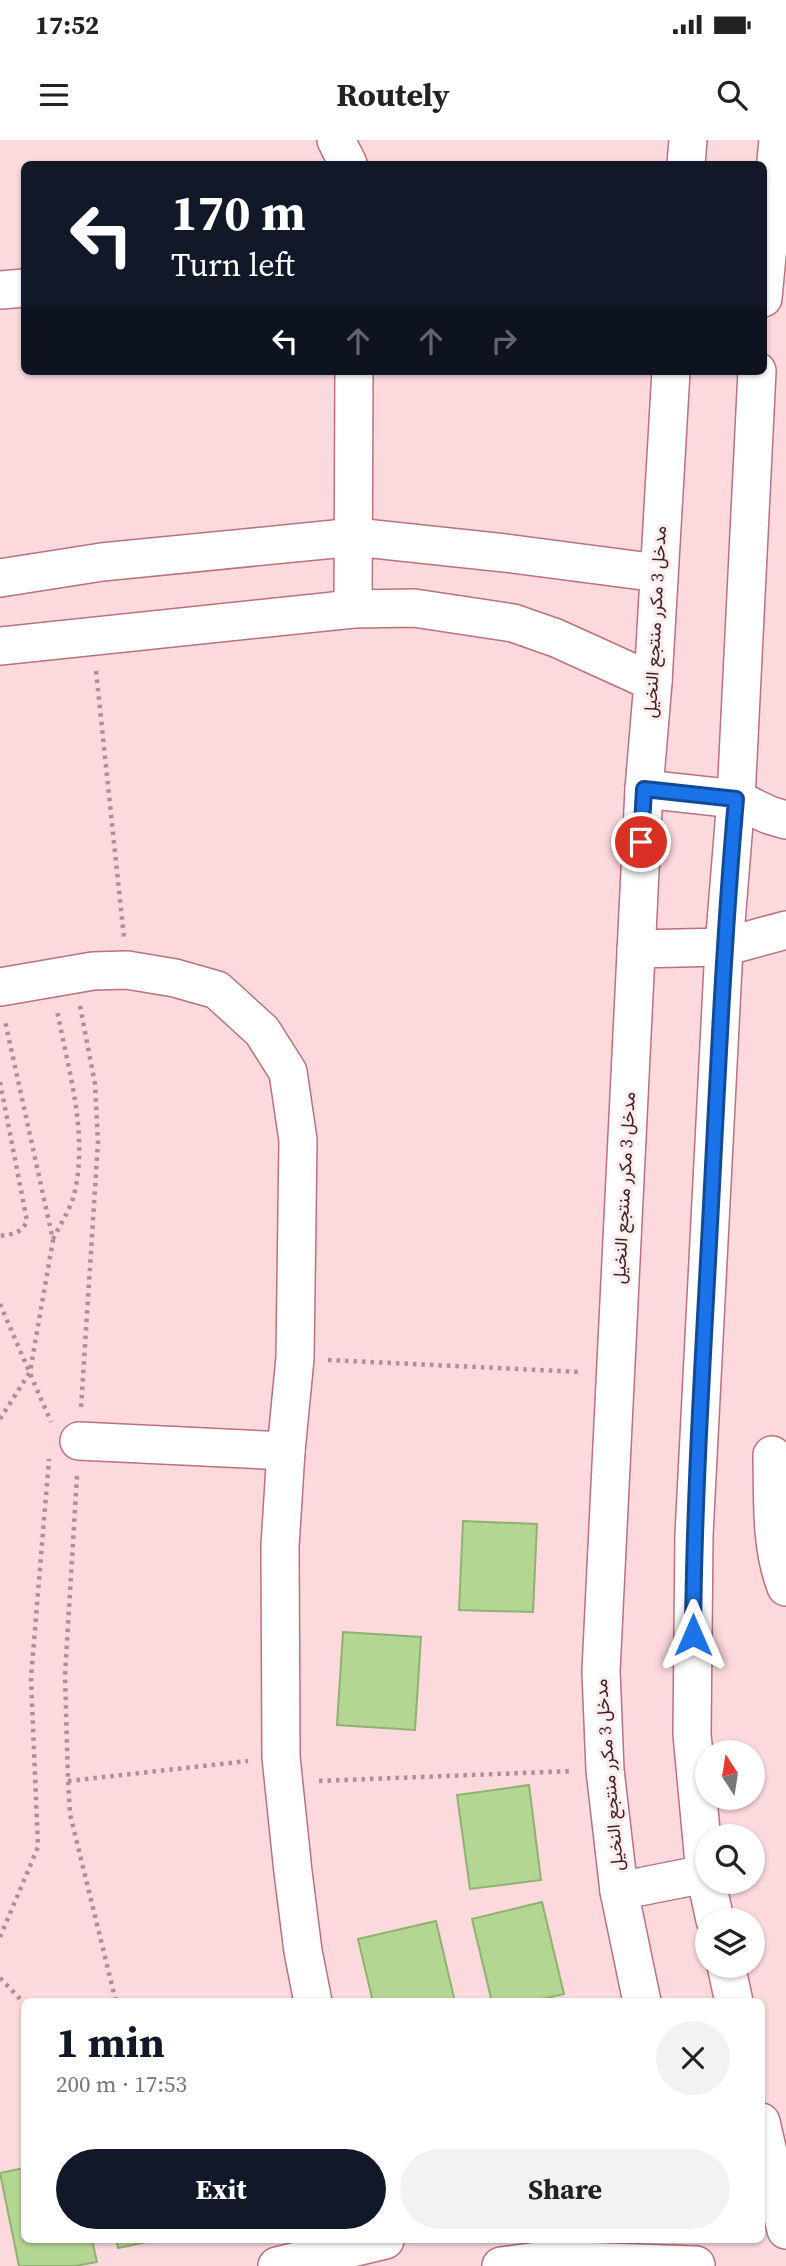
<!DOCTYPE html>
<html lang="en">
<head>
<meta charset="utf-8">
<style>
	body { margin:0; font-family:"Source Serif 4",Vazirmatn,serif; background:#f2f2f2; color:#222; height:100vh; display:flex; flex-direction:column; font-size:26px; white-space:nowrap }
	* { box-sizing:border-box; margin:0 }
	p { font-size:23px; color:#767676 }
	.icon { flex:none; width:38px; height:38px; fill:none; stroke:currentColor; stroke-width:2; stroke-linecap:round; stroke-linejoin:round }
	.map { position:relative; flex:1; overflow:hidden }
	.sheet { position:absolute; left:21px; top:1858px; width:744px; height:245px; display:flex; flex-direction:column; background:#fff; border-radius:10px; box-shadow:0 2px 5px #0004 }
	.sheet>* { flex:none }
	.guide { position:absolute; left:21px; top:21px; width:746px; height:214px; border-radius:10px; box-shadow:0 2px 5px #0004; background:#111827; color:#fff; overflow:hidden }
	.needle { width:46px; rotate:348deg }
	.controls { position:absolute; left:695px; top:1600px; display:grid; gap:14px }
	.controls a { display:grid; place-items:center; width:70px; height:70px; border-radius:50%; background:#fff; box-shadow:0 2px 5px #0004; font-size:35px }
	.pin { position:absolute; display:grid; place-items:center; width:60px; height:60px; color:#fff; margin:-30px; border:4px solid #fff; border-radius:50%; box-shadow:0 2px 7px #0007 }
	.me { position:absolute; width:77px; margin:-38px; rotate:0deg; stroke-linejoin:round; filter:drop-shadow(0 0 5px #0008) }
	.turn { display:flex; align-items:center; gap:24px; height:147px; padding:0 35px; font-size:32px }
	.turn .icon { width:91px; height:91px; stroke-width:2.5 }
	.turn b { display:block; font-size:49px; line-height:60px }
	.lanes { display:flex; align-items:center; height:66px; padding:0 35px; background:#0003; justify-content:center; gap:35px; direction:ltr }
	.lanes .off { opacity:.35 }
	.round { display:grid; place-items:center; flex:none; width:74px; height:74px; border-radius:37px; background:#f2f2f2 }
	.summary { display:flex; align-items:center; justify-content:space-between; height:119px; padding:0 35px }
	h1 { font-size:42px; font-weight:700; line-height:52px; color:#111827 }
	.action { display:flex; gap:14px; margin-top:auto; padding:14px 35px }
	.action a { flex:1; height:80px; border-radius:42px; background:#111827; color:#fff; font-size:28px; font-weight:700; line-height:80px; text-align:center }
	.action a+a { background:#f2f2f2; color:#222 }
	.status { display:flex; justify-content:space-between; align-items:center; height:49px; padding:0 35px; background:#fff; direction:ltr }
	.status svg { height:19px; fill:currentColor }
	header { display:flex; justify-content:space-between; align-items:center; height:91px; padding:0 35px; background:#fff; font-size:32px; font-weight:700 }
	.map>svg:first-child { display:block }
	.building { fill:#b4d693; stroke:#90b16f; stroke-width:2 }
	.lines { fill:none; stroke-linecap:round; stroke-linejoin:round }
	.minor-casing { stroke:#bc717c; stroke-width:40 }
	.path { stroke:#b08f94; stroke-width:4.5; stroke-dasharray:3.5 5; stroke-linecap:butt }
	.minor { stroke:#fff; stroke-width:37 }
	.route-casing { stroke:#114b97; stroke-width:18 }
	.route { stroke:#1a73e8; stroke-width:12 }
	.labels { text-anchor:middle; stroke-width:6; stroke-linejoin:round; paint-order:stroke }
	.street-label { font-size:18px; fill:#3d1f24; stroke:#fdeced }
</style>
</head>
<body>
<div class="status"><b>17:52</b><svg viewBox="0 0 49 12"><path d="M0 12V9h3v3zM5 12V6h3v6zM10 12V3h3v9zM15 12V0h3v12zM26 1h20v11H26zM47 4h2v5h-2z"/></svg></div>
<header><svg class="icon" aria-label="menu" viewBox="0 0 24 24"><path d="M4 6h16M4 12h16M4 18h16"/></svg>Routely<svg class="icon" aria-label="search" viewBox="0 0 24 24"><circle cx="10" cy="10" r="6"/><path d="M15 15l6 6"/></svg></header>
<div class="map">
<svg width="786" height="2126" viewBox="0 0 786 2126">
	<rect width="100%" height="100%" fill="#fcd9dd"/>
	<g class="building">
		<polygon points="463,1381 537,1384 533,1472 459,1470"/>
		<polygon points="343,1492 421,1497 415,1590 337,1585"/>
		<polygon points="529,1645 541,1740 470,1749 457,1655"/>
		<polygon points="542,1762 564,1854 529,1862 492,1862 472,1779"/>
		<polygon points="436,1781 455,1862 373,1862 358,1799"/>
		<polygon points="24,2028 24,2100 92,2100 97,2122 75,2126 19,2126 0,2033"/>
		<polygon points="116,2100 156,2100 118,2108"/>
	</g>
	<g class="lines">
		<defs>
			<g id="minor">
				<polyline points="336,0 348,24"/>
				<polyline points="686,24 688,0"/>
				<polyline points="0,150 24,148"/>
				<polyline points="763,158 778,0"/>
				<polyline points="0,438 102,422 355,397 505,413 658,433"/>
				<polyline points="353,469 354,231"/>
				<polyline points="0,506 353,469 414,468 513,483 556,498 653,542"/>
				<polyline points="644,649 736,659 769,675 786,680"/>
				<polyline points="636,809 724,807 786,790"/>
				<polyline points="0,847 93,831 127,830 175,838 217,850 262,891 288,932 298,1000 295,1218 286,1311 280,1406 281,1617 293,1732 303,1811 313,1862"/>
				<polyline points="79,1301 286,1311"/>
				<path d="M772,1315C773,1359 770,1406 786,1447"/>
				<polyline points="619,1751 705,1734"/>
				<polyline points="715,1780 705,1734 692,1594 694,1395 724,807 736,659 757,231"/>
				<polyline points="726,1825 734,1862"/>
				<polyline points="642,1862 619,1751 605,1630 601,1531 644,649 653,542 671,231"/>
				<polyline points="761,1982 786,2090"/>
				<polyline points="277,2126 385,2100"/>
				<polyline points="501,2126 546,2120 696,2125"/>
			</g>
		</defs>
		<use href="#minor" class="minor-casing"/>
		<g class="path">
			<polyline points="96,531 124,798"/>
			<polyline points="80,866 95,944 98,1002 81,1268"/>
			<path d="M0,942L27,1081C21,1094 12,1094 0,1096"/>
			<path d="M53,1099C60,1085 70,1070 74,1055C89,994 68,930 57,870"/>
			<polyline points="0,1164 51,1282"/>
			<polyline points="328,1220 582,1232"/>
			<polyline points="0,1279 30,1232 53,1100 5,881"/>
			<polyline points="77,1336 65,1535 68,1641 70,1674 116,1862"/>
			<polyline points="68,1641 248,1621"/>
			<polyline points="319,1641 573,1631"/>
			<polyline points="0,1797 38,1707 31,1538 49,1319"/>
			<polyline points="0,1838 24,1863"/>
		</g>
		<use href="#minor" class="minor"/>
	</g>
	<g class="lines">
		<defs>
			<path id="route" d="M641,702L644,649L736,659C723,807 717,955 709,1103C702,1234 694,1364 693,1495"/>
		</defs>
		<use href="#route" class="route-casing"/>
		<use href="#route" class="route"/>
	</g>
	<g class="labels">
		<g class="street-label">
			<text transform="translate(655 482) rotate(-87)" y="6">مدخل 3 مكرر منتجع النخيل</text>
			<text transform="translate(624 1048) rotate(-87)" y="6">مدخل 3 مكرر منتجع النخيل</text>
			<text transform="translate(609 1635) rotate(-95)" y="6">مدخل 3 مكرر منتجع النخيل</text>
		</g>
	</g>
</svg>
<div class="controls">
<a><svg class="needle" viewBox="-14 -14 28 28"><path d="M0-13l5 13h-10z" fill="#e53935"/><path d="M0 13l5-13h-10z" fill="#767676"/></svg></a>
<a><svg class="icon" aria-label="search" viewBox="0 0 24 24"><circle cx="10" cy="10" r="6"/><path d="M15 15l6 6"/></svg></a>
<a><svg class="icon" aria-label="layers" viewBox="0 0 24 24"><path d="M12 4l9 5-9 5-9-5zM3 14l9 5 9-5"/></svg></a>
</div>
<div class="pin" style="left:641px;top:702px;background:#d93025"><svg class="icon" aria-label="arrive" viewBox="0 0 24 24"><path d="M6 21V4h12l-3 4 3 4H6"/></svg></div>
<svg class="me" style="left:693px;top:1495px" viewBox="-20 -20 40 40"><path d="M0-17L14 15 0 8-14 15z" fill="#1a73e8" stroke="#fff" stroke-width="4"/></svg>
<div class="guide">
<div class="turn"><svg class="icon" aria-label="left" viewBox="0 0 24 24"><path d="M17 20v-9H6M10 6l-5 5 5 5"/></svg><div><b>170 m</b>Turn left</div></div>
<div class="lanes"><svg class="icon" aria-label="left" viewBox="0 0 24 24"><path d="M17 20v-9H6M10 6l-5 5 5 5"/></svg><svg class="icon off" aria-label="ahead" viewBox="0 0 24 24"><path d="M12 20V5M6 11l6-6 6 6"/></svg><svg class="icon off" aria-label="ahead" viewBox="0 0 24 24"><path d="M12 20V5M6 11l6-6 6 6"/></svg><svg class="icon off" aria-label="right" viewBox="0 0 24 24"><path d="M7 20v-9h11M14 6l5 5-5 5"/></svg></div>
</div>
<section class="sheet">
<div class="summary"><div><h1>1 min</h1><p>200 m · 17:53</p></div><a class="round"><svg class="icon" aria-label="close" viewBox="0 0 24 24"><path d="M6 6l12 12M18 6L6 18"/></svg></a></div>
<div class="action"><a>Exit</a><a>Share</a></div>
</section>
</div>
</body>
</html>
